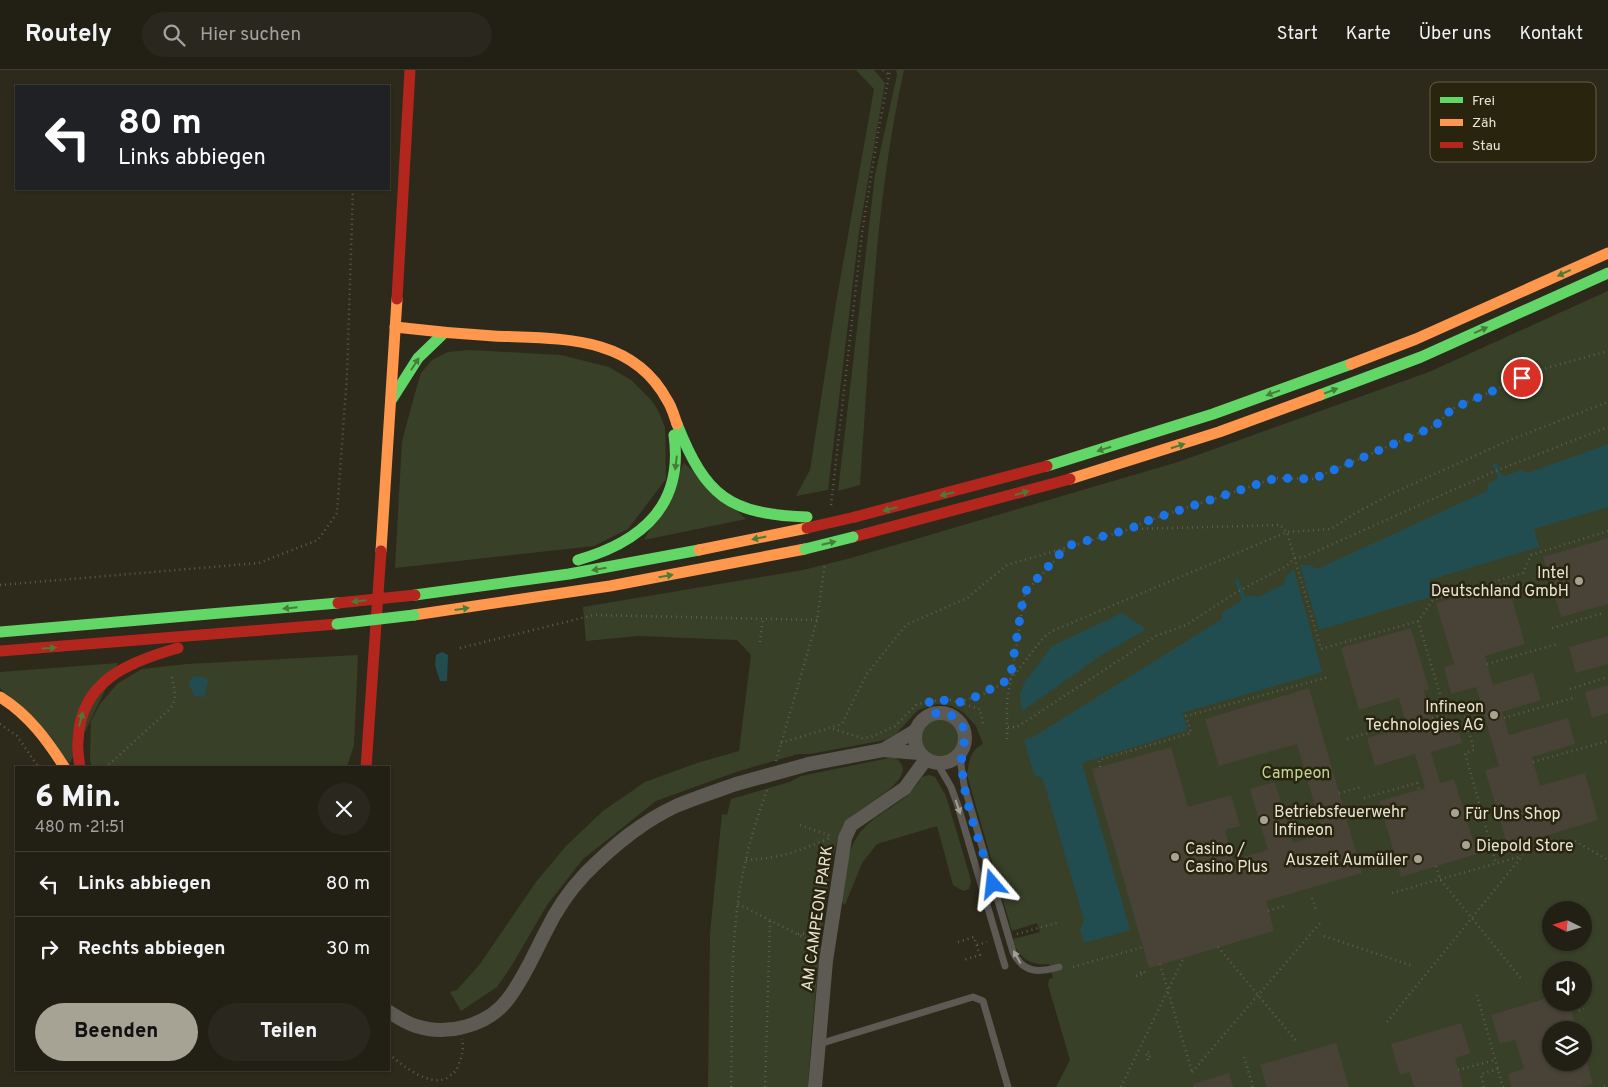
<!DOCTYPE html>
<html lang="de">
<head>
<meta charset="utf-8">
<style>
	body { margin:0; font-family:Overpass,sans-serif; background:#2a281e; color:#f1f3f6; height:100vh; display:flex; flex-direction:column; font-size:19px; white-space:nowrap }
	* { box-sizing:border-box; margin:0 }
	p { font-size:16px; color:#a2a3a0 }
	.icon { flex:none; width:28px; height:28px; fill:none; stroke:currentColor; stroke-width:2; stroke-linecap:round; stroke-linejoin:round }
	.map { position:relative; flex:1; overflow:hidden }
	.drawer { position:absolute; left:15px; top:696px; width:375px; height:305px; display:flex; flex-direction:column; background:#222015; border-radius:0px; box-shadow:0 1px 4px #0004,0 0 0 1px #3f3e34 }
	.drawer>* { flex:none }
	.top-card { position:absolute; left:15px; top:15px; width:375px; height:105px; border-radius:0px; box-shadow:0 1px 4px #0004,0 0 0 1px #3f3e34; background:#202124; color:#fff; overflow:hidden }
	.needle { width:32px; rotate:275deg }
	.buttons { position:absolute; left:1542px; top:831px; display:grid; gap:10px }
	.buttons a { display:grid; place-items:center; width:50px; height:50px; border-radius:50%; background:#222015; box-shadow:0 1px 4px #0004,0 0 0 1px #3f3e34; font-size:25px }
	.pin { position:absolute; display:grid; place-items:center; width:42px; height:42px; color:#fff; margin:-21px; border:2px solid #fff; border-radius:50%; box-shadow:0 1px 5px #0007 }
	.me { position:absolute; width:55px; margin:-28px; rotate:343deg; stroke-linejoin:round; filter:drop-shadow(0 0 4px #0008) }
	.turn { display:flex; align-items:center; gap:18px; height:105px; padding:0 20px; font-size:22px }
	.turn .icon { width:65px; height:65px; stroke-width:2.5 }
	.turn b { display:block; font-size:35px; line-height:42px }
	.round { display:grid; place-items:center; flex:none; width:52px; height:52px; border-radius:26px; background:#2a281e }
	.summary { display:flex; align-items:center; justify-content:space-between; height:85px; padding:0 20px }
	h1 { font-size:30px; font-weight:800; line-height:38px }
	.button { display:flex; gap:10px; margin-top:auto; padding:10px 20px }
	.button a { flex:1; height:58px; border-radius:30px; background:#a6a394; color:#111; font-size:20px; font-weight:800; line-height:58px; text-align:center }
	.button a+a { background:#2a281e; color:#f1f3f6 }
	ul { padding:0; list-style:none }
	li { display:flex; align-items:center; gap:15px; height:65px; padding:0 20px; border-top:1px solid #3f3e34 }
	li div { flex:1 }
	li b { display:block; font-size:19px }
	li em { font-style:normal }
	header { display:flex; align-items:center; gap:30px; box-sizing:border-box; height:70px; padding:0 25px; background:#222015; border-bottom:1px solid #3f3e34 }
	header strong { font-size:24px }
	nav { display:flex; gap:28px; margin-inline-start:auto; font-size:18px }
	.search { width:350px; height:45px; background:#2a281e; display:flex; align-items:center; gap:12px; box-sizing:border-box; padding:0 18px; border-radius:28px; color:#a2a3a0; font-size:19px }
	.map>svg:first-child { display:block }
	.green { fill:#394028; fill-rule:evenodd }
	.water { fill:#224d50 }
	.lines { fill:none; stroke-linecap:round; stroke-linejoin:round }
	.stream { stroke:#224d50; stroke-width:4 }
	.building { fill:#484237 }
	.path { stroke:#5f5c56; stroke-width:2.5; stroke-dasharray:1 4; stroke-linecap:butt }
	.lane { stroke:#5d5953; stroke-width:7 }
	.street { stroke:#5d5953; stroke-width:14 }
	.fast { stroke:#63d668; stroke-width:11 }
	.slow { stroke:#ff974d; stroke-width:11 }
	.jam { stroke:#b3261e; stroke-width:11 }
	.street-bridge { stroke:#5d5953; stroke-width:14 }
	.fast-bridge { stroke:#63d668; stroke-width:11 }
	.jam-bridge { stroke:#b3261e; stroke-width:11 }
	.oneway { fill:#467d3a }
	.oneway2 { fill:#a29e94 }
	.route { stroke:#1a73e8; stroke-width:9; stroke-dasharray:0 16.2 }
	.poi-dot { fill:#a6a394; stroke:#29240d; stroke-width:2 }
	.labels { text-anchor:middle; stroke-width:5; stroke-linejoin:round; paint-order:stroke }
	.poi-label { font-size:16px; fill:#e7e4d5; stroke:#29240d; text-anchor:start }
	.park-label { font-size:16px; fill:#bfd398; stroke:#29240d }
	.street-label { font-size:16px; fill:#e7e4d5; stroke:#29240d }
	.key { fill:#29240d; stroke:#625e49; stroke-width:1 }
	.key-label { font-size:14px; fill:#e7e4d5 }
</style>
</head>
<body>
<header>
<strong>Routely</strong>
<div class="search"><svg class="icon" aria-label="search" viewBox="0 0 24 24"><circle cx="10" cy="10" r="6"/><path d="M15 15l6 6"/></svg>Hier suchen</div>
<nav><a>Start</a><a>Karte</a><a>Über uns</a><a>Kontakt</a></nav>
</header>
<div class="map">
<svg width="1608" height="1017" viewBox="0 0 1608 1017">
	<rect width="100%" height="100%" fill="#2d2a1c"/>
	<g class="green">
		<polygon points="856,0 874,0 885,13 859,162 828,420 796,426 810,400 836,233 874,19"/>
		<path d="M896,0H904C874,136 870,276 860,415L838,421L875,105L897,5Z"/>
		<path d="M1608,221V1017H1056L1070,990L1048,915L1049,909L1053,908L1049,894C1031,896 1017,888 1013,869L1040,862L1037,853L1012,861L967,705C969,690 970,681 983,674L976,656L963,642L952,636L937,634L918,640L896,664L885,670L810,684H798L736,702L656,731L583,789L547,835L512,895L497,917L461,941L450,922L457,920L480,894L536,812L566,776L603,741L645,712L697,693L739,681L751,585L737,570L638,566L586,571L583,537L803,500L851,488L1178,392L1429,302ZM1551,840H1584V872H1551ZM1551,900H1584V932H1551ZM1551,960H1584V992H1551Z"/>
		<polygon points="469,280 561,285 609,297 631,310 651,330 658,340 665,358 666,409 628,459 594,476 395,498 402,371 417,316 421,303 432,290 448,282"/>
		<polygon points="684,393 746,449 644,470"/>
		<polygon points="358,585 354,675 347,697 92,697 90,690 91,651 100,634 117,614 142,599 187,594"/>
		<polygon points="118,593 70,693 0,618 0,602"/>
		<circle cx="940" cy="668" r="20"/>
		<path d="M894,687C929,709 850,738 842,757C830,787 828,822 823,854C817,908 811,963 808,1017H708L710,863L722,744L727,745L731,729L790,712L801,706Z"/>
		<path d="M929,705L935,707L946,726L968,800L971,812L969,819L963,821L953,815L937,756L877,774L862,793L845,835L841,831C845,810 845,785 857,767C872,742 906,736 922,707Z"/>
	</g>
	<g class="water">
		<polygon points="1608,374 1608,437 1534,459 1539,477 1429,510 1434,526 1319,560 1300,495 1310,495 1317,499 1487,421 1488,414 1497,409 1498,403 1506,406 1521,400 1528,403"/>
		<polygon points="1294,499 1322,602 1182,643 1188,660 1082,693 1130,860 1084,873 1080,859 1084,850 1043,709 1034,704 1024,669 1033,667 1222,549 1223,542 1241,531 1242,524 1249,527 1253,525 1258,527 1284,514 1285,508"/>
		<polygon points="1122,543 1146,559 1100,586 1022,641 1020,625 1024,613 1052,576"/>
		<polygon points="442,582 448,585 447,611 440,611 435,595 436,585"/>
		<polygon points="194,606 204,607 208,610 204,627 195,626 189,615 190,610"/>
	</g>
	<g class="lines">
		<g class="stream">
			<polyline points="1495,395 1498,403"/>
			<polyline points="1237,511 1242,524"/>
		</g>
	</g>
	<g class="building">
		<polygon points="1608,468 1608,534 1561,547 1543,487"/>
		<polygon points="1507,512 1525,574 1485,586 1493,615 1533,603 1541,630 1502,642 1509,665 1568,648 1575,674 1532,687 1540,716 1585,703 1598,750 1508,777 1485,700 1499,696 1476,617 1451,624 1444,597 1454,594 1436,533"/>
		<polygon points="1411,558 1429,619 1424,621 1434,656 1455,650 1462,673 1431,682 1440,713 1454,709 1477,784 1401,807 1379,731 1425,718 1415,684 1375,696 1367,668 1407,657 1399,628 1359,640 1341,578"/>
		<polygon points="1608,566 1608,594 1576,603 1569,577"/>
		<polygon points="1608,615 1608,643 1592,648 1585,622"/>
		<polygon points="1309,618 1362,803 1266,831 1274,861 1149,898 1092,699 1171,677 1188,737 1231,725 1240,756 1225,760 1233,790 1268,780 1250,719 1275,712 1293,773 1323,764 1297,674 1219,696 1205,649"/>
		<polygon points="1551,927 1551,932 1569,932 1577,960 1551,960 1551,992 1587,992 1593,1014 1581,1017 1511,1017 1508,1004 1524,999 1515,970 1500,974 1491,945"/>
		<polygon points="1461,953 1470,983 1455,988 1463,1017 1414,1017 1410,1002 1400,1005 1391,974"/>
		<polygon points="1336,973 1349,1017 1267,1017 1260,995"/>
		<polygon points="1229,1003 1233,1017 1193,1017 1193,1014"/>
	</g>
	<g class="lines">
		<g class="path">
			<polyline points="883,0 890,6"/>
			<polyline points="831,435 862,163 879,57 890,0"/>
			<polyline points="1132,459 1280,455 1287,462 1321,579 1418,551 1433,530 1523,503 1531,485 1608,461"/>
			<polyline points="0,515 259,493 318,470 337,443 347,305 353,119"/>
			<polyline points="1418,551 1446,644"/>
			<polyline points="1552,558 1603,543"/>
			<polyline points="760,572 763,548"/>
			<polyline points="460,578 594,545 817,550"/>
			<polyline points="1487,594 1557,574"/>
			<polyline points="1570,619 1608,607"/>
			<polyline points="929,631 932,644"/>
			<polyline points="960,632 986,623 1011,609 1025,523 1066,478"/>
			<polyline points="1432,648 1463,639 1474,680 1465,683 1496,793"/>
			<polyline points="1504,648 1573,628"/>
			<polyline points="0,654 17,666 39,698"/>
			<polyline points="1008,657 1017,657 1156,566 1186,555 1237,522 1286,496 1295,488 1304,487 1493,402 1608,357"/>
			<polyline points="833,659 862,668 871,667 895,656 916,635 929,631 950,630 980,639 983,655"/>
			<polyline points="1469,659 1487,654"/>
			<polyline points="1007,669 1007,630 1011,609 1044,567 1052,561 1287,462 1331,459 1354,444 1391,424 1505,372 1608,332"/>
			<polyline points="1347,669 1406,652"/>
			<polyline points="781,673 842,654 866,605 906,555 967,528 1007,495 1130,459 1144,452 1276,408 1313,409 1435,356 1452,339 1539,300 1608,281"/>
			<polyline points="776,691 817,550 825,493"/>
			<polyline points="1533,692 1608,671"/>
			<polyline points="1100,697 1099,690 1191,663 1186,646 1329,607"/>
			<path d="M105,698L170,639C178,628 174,619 172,607"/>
			<polyline points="1339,723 1361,717"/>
			<polyline points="1364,728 1417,713 1419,720"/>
			<polyline points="800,755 831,766"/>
			<polyline points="1575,771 1608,790"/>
			<path d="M746,790C782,788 799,781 832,767"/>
			<polyline points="1436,796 1440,809 1523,911"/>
			<polyline points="1392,823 1522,786"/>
			<polyline points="1312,828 1317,842"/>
			<polyline points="738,834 807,869 816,876"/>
			<polyline points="1268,841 1284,836"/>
			<polyline points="798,864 811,863 817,860"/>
			<polyline points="1017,864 1060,852"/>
			<polyline points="1324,866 1413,896"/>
			<polyline points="958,872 974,867 980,885 963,890"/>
			<polyline points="977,875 987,872"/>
			<polyline points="1218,877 1297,972"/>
			<polyline points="1160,894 1192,1002"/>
			<polyline points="1073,897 1143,877"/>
			<polyline points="1136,906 1145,903 1144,901 1139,903"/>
			<polyline points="1477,925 1503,1017"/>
			<polyline points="1581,937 1576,938 1577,941 1584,939"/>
			<polyline points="1387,952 1523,785"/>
			<path d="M389,984C403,996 429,1017 447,1008C452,1004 456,1002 458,996C462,985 464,982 462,969"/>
			<polyline points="1244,987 1253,1017"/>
			<polyline points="1148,990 1146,982 1149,982 1150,987"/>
			<polyline points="1458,1000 1495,990"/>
			<polyline points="1192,1002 1320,853"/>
			<path d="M731,1017C733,942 728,863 746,789C751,766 759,743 767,720"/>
			<polyline points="765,1017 770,851"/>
			<polyline points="1121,1017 1184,887"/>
			<polyline points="1484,1017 1481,1004 1498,999"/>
			<polyline points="1604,1017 1608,1016"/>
		</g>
		<g class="lane">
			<path d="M962,681L961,695L964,715L1013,882C1023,903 1038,903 1059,897"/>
			<polyline points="937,693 951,717 958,736 1005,896"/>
			<polyline points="819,974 973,927 983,931 1008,1017"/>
		</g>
		<g class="street">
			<circle cx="940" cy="668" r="25"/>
			<polyline points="883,680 915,661"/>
			<polyline points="809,694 883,680 919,683"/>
			<path d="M389,942C397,947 406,953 416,956C447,966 488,956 508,929C524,908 533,886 545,863C555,842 569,821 585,804C612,777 641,752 676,736C695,728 716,721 736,714"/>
			<polyline points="815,1017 826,891 845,768 851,755 905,718 926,689"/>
		</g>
		<g class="fast">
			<polyline points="1320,325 1421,287 1608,203"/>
			<polyline points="392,329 418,288 444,263"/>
			<path d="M677,354C706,427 729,444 807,447"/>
			<polyline points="1047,396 1213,344 1351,294"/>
			<path d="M578,490C641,472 684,436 674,365"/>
			<polyline points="415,525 569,504 699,480"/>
			<polyline points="0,562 338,533"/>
		</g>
		<g class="slow">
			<path d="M395,257C428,261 461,264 494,266C558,269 632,264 667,330C672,337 674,346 677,354"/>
			<polyline points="1351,294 1416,269 1608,183"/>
			<polyline points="1070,409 1219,362 1320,325"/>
			<polyline points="699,480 807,458"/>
			<polyline points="381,481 397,229"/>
			<polyline points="414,545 610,516 805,479"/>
			<path d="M0,627C29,645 47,670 65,698"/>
		</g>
		<g class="jam">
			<polyline points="397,229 410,0"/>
			<polyline points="855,447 1047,396"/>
			<polyline points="853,467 1070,409"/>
			<polyline points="0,581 337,554"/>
			<path d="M80,698C79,689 77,680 78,671C80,611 128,592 178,578"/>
			<polyline points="366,698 381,481"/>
		</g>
		<polyline class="street-bridge" points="736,714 809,694"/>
		<g class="fast-bridge">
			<polyline points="805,479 853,467"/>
			<polyline points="337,554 414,545"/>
		</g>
		<g class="jam-bridge">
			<polyline points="807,458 855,447"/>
			<polyline points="338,533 415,525"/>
		</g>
	</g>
	<defs><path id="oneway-solid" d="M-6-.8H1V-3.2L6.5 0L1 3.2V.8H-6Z" transform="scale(1.25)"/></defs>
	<g class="oneway">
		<use href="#oneway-solid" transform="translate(1564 203) rotate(155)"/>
		<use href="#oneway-solid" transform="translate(1481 260) rotate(-24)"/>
		<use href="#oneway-solid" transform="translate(415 294) rotate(-57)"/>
		<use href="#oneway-solid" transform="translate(1331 321) rotate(-21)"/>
		<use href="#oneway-solid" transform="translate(1273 323) rotate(160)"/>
		<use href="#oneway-solid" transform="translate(1178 376) rotate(-18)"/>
		<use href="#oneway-solid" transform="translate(1104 379) rotate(162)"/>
		<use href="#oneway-solid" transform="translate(676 393) rotate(97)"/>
		<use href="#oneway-solid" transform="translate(1022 423) rotate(-16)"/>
		<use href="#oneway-solid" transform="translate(947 424) rotate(166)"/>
		<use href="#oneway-solid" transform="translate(890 439) rotate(166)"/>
		<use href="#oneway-solid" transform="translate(759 468) rotate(168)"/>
		<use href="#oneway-solid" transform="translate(829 473) rotate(-13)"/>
		<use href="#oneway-solid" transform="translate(599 499) rotate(170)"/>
		<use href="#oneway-solid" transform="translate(666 506) rotate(-10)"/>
		<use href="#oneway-solid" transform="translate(359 531) rotate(174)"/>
		<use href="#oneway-solid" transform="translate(290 538) rotate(174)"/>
		<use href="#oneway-solid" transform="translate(462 539) rotate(-8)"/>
		<use href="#oneway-solid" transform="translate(49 578) rotate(-4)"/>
		<use href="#oneway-solid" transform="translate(81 649) rotate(-75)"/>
	</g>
	<g class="oneway2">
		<use href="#oneway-solid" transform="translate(958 737) rotate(71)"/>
		<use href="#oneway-solid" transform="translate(1017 887) rotate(-119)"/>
	</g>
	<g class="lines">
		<path class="route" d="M993,814C983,781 967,741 963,708C962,699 961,690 962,681C964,672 967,664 962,655C956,644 944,642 932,644L929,631L950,630L960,632L973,628L1010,609L1024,523L1067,476L1130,459L1144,452L1276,408L1313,409L1435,356L1452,339L1522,308"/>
	</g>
	<g class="poi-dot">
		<circle cx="1579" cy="511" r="5"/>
		<circle cx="1494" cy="645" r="5"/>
		<circle cx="1455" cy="743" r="5"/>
		<circle cx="1264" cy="750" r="5"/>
		<circle cx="1466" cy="775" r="5"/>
		<circle cx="1175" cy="787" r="5"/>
		<circle cx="1418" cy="789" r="5"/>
	</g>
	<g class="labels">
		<g class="poi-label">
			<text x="1569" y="508" text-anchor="end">Intel<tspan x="1569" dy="18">Deutschland GmbH</tspan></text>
			<text x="1484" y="642" text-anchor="end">Infineon<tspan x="1484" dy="18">Technologies AG</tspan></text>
			<text x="1274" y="747">Betriebsfeuerwehr<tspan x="1274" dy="18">Infineon</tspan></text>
			<text x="1465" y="749">Für Uns Shop</text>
			<text x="1476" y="781">Diepold Store</text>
			<text x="1185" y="784">Casino /<tspan x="1185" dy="18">Casino Plus</tspan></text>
			<text x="1408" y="795" text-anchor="end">Auszeit Aumüller</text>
		</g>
		<g class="park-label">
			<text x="1296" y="708">Campeon</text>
		</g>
		<g class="street-label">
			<text transform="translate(816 848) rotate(-82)" y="6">AM CAMPEON PARK</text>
		</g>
	</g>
	<rect x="1430" y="12" width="166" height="80" rx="8" class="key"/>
	<rect x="1440" y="27" width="23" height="6" fill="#63d668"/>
	<rect x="1440" y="49" width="23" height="7" fill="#ff974d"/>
	<rect x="1440" y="72" width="23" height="6" fill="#b3261e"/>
	<g class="key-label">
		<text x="1472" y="35">Frei</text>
		<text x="1472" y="57">Zäh</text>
		<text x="1472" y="80">Stau</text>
	</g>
</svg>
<div class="buttons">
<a><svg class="needle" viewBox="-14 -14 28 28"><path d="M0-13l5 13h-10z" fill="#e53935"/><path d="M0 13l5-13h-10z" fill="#a2a3a0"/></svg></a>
<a><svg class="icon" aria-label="sound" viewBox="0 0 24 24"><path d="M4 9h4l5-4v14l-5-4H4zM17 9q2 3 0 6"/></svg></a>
<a><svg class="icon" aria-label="layers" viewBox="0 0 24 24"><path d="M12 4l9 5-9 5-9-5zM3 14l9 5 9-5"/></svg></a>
</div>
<div class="pin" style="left:1522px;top:308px;background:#d93025"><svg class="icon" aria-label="arrive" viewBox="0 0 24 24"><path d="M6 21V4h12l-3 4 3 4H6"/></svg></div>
<svg class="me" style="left:993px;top:814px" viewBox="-20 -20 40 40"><path d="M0-17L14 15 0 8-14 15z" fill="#1a73e8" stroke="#fff" stroke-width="4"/></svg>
<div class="top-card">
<div class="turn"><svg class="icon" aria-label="left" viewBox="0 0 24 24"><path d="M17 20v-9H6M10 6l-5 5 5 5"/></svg><div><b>80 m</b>Links abbiegen</div></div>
</div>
<section class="drawer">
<div class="summary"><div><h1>6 Min.</h1><p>480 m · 21:51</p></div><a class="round"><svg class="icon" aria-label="close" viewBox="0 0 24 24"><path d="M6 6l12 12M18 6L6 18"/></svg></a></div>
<ul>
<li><svg class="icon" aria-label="left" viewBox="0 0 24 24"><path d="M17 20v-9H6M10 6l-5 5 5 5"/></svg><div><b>Links abbiegen</b></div><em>80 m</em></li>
<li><svg class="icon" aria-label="right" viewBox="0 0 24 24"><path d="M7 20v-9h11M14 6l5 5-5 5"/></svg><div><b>Rechts abbiegen</b></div><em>30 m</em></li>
</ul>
<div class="button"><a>Beenden</a><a>Teilen</a></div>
</section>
</div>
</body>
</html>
